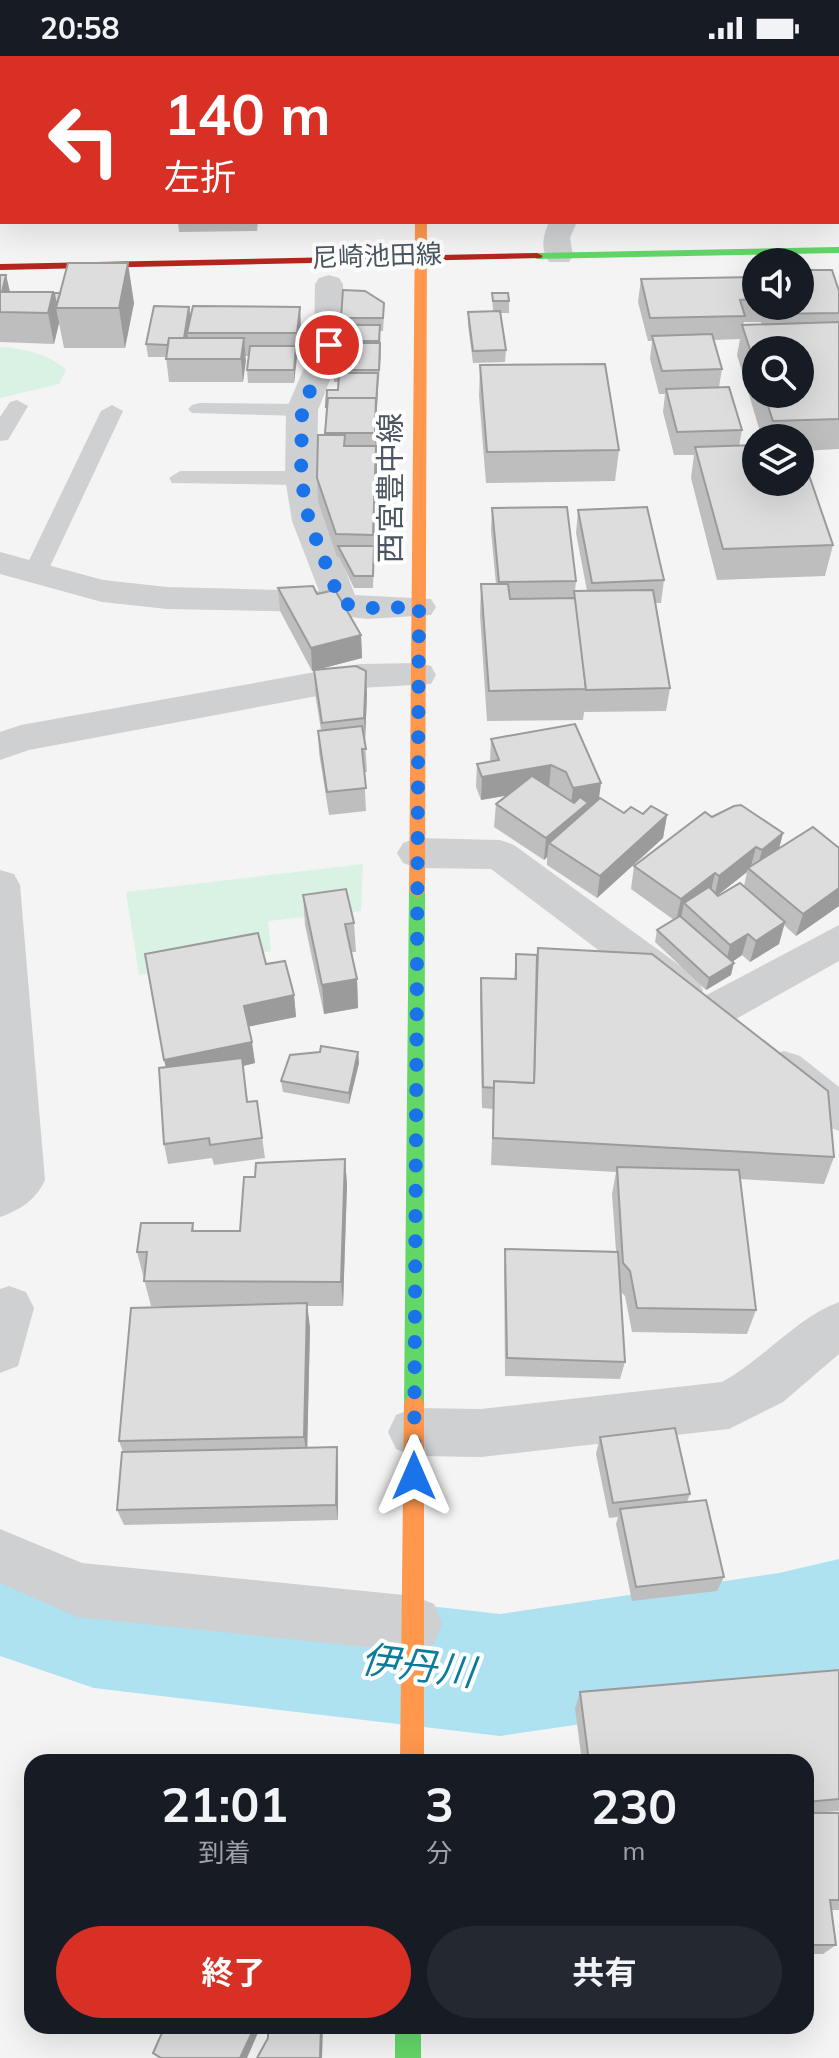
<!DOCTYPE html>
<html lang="ja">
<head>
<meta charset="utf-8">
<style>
	body { margin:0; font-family:Mulish,"Noto Sans JP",sans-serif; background:#242831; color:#f1f3f6; height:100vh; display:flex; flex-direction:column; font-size:30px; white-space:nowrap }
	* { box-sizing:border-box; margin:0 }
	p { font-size:26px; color:#9ea1a6 }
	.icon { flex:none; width:44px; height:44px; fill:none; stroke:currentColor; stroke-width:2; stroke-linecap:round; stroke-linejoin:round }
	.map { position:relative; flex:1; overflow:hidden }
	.details { position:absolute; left:24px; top:1698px; width:790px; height:280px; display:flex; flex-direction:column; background:#171b24; border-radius:24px; box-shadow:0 8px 32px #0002 }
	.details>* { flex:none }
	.top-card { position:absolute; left:0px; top:0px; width:840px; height:168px; box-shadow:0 8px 32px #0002; background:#d93025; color:#fff; overflow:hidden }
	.buttons { position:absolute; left:742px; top:192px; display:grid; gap:16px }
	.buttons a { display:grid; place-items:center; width:72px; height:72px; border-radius:50%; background:#171b24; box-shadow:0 8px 32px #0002; font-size:40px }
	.pin { position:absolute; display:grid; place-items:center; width:68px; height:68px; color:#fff; margin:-34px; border:4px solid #fff; border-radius:50%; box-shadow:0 2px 8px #0007 }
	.me { position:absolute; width:88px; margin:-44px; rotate:0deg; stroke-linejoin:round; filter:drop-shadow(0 0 6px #0008) }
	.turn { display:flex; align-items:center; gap:28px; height:168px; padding:0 32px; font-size:36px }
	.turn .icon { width:104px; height:104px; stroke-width:2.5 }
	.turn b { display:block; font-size:56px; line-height:68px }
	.eta { display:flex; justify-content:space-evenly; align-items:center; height:136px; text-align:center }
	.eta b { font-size:48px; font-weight:700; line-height:56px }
	.button { display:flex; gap:16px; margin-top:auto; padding:16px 32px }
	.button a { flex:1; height:92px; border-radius:48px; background:#d93025; color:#fff; font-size:32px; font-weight:700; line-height:92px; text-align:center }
	.button a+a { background:#242831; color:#f1f3f6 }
	.status { display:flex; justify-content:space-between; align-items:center; height:56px; padding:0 40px; background:#171b24; direction:ltr }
	.status svg { height:22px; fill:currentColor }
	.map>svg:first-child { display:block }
	.green { fill:#d9f2e3 }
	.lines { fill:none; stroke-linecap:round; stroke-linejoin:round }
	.river { fill:#aee2f0; fill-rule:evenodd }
	.lane { fill:#ced0d2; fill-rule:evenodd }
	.street { fill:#ced0d2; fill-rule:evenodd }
	.fast { fill:#63d668; fill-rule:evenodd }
	.slow { fill:#ff974d; fill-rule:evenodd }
	.jam { fill:#b3261e; fill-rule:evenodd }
	.wall { fill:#bebebf; fill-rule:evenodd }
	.shaded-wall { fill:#9b9b9b }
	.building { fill:#ddddde; stroke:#9b9b9b; stroke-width:2 }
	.route { stroke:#1a73e8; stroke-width:14; stroke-dasharray:0 25.2 }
	.labels { text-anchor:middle; stroke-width:8; stroke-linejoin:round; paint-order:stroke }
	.far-street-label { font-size:26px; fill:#4a5661; stroke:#fff }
	.street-label { font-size:30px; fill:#4a5661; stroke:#fff }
	.near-water-label { font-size:38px; font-style:italic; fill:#0c7c9b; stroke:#fff }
</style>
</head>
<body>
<div class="status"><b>20:58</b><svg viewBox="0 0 49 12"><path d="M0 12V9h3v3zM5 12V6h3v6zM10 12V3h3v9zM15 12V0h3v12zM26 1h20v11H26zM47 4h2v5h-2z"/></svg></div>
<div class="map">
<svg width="839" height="2002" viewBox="0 0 839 2002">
	<rect width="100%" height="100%" fill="#f4f4f4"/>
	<g class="green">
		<path d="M0,291C21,292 50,298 66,314L59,328L0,342Z"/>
		<polygon points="363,808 361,855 268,865 271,895 139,919 126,836"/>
	</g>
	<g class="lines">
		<polygon class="river" points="0,1480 94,1512 500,1558 779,1517 839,1503 839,1623 779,1639 500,1680 94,1632 0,1600"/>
		<g class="lane">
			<polygon points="17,344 28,350 8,384 0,385 0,361 10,346"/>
			<polygon points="199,347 302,348 313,354 302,360 192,357 188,353 192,349"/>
			<polygon points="112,349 123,355 47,517 35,524 27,522 23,517 101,355"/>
			<polygon points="180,415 301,415 312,422 301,429 172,427 169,422"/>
		</g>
		<g class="street">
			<polygon points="802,0 826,0 827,2 803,2"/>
			<rect x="838" y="39" width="1" height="14"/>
			<path d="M549,166H577L570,182L573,200L569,206H549C540,192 543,180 549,166Z"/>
			<polygon points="329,219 339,222 343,228 344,289 318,354 317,422 326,465 355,539 431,543 436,551 431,559 367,563 310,556 167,553 102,546 0,518 0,496 103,524 167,531 319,535 292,465 285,422 286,354 314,289 315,228 319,222"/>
			<polygon points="418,607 431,610 436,619 431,628 360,632 29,694 0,704 0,676 21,669 360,608"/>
			<polygon points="417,782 500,784 514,789 697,922 703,934 699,943 839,869 839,905 727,968 712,973 697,968 690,956 695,946 682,951 667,946 491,813 417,812 403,807 397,797 403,787"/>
			<path d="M0,814L14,818L20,829L45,1124C36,1144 20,1154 0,1161Z"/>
			<path d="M784,995L800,1000L839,1031V1075C812,1065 775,1039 762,1013L768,1000Z"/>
			<polygon points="9,1230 26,1236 34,1252 18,1310 0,1317 0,1233"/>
			<path d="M839,1246V1298L783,1346L729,1373L481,1401L414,1400L396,1393L388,1376L396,1359L414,1352L481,1353L722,1326C764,1303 796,1262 839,1246Z"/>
			<polygon points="0,1473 82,1507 414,1540 434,1548 442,1568 434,1588 414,1596 77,1561 0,1527"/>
		</g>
		<g class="fast">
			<rect x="416" y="0" width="10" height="2"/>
			<polygon points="839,191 839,197 537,203 531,200 537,197"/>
			<polygon points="417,830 425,836 424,1348 421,1355 414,1358 407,1355 404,1348 409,836"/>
			<rect x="395" y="1970" width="26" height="32"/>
		</g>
		<g class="slow">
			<polygon points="415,166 427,166 425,836 417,842 409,836"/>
			<polygon points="414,1338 421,1341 424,1348 424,1706 400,1706 404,1348 407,1341"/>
		</g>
		<polygon class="jam" points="537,197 543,200 541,202 0,214 0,208"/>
	</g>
	<g class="wall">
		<polygon points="0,0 2,2 2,37 0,37"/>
		<rect x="547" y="0" width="238" height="2"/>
		<polygon points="178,166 258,166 257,175 179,176"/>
		<polygon points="0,219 6,219 10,236 54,237 134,247 125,292 64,292 59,267 54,288 0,286"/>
		<path d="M756,221V250H800L839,235V393L801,395L833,489L825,520L717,524L691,422L694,399H674L663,356L665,338H659L650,303L652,285H648L638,246L641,223ZM744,266H761V268L743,269ZM740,283L737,299L762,382H800V426L739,390L742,374L719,331L722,313L713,284ZM756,294L800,338H756Z"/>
		<polygon points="492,237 509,245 509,257 500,257 506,294 505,306 473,307 468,269 468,256 493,256"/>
		<polygon points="189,251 191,260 300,251 301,274 298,300 296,300 294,327 248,327 247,314 249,300 245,300 243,326 169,326 166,301 148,301 146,288"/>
		<polygon points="384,259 383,275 380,275 381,300 376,357 377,414 373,532 354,532 339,501 337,501 318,445 317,422 325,379 326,351 338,334 338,326 334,326 334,314 340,287 341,262"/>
		<polygon points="480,309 619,394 615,425 486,427 479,340"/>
		<polygon points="492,452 576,525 575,535 587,535 576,477 578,454 664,524 661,547 656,547 670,632 666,655 584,656 583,664 487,665 480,559 481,528 496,528 491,475"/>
		<polygon points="278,532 317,538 361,579 362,602 316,614 367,638 365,685 367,716 364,716 366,755 329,759 319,697 318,675 321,674 315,637 314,614 312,615 280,555"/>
		<polygon points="575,668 599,743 624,757 667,759 663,782 597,842 547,809 547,801 544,804 494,771 496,748 508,739 481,744 476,731 477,708 490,706 491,683"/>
		<path d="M712,761L783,777L779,793L839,792V850L796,880L784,869L779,888L750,906L742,899L732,906L731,919L706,934L655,886L657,874L674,864L631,833L634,810ZM747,816L744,830L718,839Z"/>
		<polygon points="303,839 354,867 356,896 351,896 357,923 358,952 324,958 305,869"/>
		<polygon points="516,898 834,1101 824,1128 740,1123 756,1254 747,1278 632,1276 625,1240 620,1235 625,1306 620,1323 505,1320 504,1212 505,1193 616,1195 612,1138 616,1116 491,1109 493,1053 482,1052 480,943 481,922 514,923"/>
		<polygon points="266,908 294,939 296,961 249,970 255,1007 243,1010 248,1046 257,1045 265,1102 214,1109 212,1102 168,1108 164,1088 166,1012"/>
		<polygon points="358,996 359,1007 349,1048 283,1036 281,1025"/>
		<polygon points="345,1103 347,1129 343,1250 307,1250 310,1272 307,1391 338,1407 338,1464 124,1469 117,1454 123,1396 119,1385 210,1250 151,1250 137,1196 193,1167 194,1175 240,1175 255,1121"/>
		<polygon points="600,1381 690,1438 687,1446 724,1521 717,1535 632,1545 616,1468 618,1461 609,1462 596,1398"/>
		<polygon points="839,1614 839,1755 814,1757 839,1757 839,1854 832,1854 836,1889 823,1898 806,1898 806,1706 582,1706 575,1652 580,1636"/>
	</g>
	<g class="shaded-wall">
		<polygon points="84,0 98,0 97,2 83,2"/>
		<polygon points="128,207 134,247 125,292 119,252"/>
		<polygon points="6,219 13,250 2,236"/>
		<polygon points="53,236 59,267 54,288 48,257"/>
		<polygon points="189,251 191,263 187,277 188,281 183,289"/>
		<polygon points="300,251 301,274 298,300 297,277"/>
		<polygon points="244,282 246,305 243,326 241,303"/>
		<polygon points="296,290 297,302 294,327 294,314"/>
		<polygon points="378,317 378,329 375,400 375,377"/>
		<polygon points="376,390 377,414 373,502 373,479"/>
		<polygon points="361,579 362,602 312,615 311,592"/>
		<polygon points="366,615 367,638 365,685 364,662"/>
		<polygon points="551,709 549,732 481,744 482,721"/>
		<polygon points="601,727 598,750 588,751 586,769 549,787 547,801 544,804 546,782 570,755 573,732"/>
		<polygon points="667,759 663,782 597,842 600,820"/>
		<polygon points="783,777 777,800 756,817 762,794"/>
		<polygon points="756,791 750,814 748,812 747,816 714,842 719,820"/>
		<polygon points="715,817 710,839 684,847 681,862 676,865 681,843"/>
		<polygon points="839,832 839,850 796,880 803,858"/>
		<polygon points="785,866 779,888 750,906 756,885"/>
		<polygon points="748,878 742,899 725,911 730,889"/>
		<polygon points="734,907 731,919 706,934 709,922"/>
		<polygon points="357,923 358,952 324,958 322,929"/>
		<polygon points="294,939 296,961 247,971 244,950"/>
		<polygon points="252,986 255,1007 243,1010 250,1067 169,1025 164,1004"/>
		<polygon points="358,996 359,1007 349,1048 349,1037"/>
		<polygon points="345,1103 347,1129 343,1250 341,1226"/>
		<polygon points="307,1247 310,1272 307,1403 304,1381"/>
		<polygon points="337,1391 338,1407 338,1464 336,1449"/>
		<polygon points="255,1970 261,1970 247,2002 240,2002"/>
		<polygon points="321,1970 323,1970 322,2002 320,2002"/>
	</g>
	<g class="building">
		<polygon points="0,0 84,0 83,2 2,2 2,4 0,4"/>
		<polygon points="240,0 312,0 312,2 239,2"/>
		<polygon points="68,207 128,207 119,252 56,252"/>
		<polygon points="800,214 832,214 839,235 839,257 769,258 767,250 800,250"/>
		<polygon points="0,219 6,219 2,236 53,236 48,257 0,256"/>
		<polygon points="756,221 756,243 740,244 745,260 650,262 641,223"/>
		<polygon points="343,234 365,235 384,247 383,262 341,262"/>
		<polygon points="54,237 60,237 56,250"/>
		<polygon points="492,237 508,237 509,245 493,245"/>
		<polygon points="154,250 189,251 184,282 169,282 168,289 146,288"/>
		<polygon points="193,250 300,251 297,277 187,277"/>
		<polygon points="500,255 506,294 473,295 468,256"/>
		<polygon points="839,266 839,363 773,365 764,338 800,338 800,294 756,294 756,312 742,269"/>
		<polygon points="340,269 380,269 379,285 339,285"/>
		<polygon points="712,278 722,313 662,315 652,280"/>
		<polygon points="169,282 244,282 241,303 166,303"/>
		<polygon points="335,287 380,287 379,314 334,314"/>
		<polygon points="250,290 296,290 294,314 247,314"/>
		<polygon points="605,308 619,394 487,396 480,309"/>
		<polygon points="339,317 378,317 376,349 376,342 328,342 327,351 326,351 327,334 338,334"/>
		<polygon points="729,331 742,374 677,376 666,333"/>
		<polygon points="328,342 376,342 375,377 325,377"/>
		<polygon points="318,379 345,379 344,390 376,390 373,479 336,478 317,422"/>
		<polygon points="756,389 756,426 800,426 800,393 833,489 723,493 695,391"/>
		<polygon points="567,451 576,525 499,526 492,452"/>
		<polygon points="647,451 664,524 592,527 578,454"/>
		<polygon points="338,490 374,490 373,520 354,520"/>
		<polygon points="481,528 508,528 510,543 576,542 586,633 489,635"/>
		<polygon points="313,530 317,538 335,534 361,579 311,592 278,532"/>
		<polygon points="653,534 670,632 586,634 574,535"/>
		<polygon points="356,610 366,615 364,662 322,667 314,614"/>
		<polygon points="575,668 601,727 573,732 566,716 551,709 482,721 477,708 499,704 491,683"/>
		<polygon points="362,670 366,693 362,693 366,732 327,736 318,675"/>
		<polygon points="532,720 574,747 580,741 588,747 546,782 496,748"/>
		<polygon points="600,742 624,757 631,751 643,758 651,750 667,759 600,820 549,787"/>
		<polygon points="741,749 783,777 762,794 756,791 719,820 715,817 681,843 634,810 705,756 712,761 734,750"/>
		<polygon points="813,771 839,792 839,832 803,858 748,812"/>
		<polygon points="740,827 785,866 756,885 748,878 730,889 684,847 709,831 718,840"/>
		<polygon points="346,833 354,867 345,868 357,923 322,929 303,839"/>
		<polygon points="680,860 734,907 709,922 657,874"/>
		<polygon points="258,877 266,908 285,905 294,939 244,950 252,986 164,1004 145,898"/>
		<polygon points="538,892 652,898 828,1035 834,1101 493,1082 494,1025 534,1027"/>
		<polygon points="516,898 537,899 534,1027 494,1025 494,1032 483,1031 481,922 516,923"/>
		<polygon points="321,990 358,996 349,1037 281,1025 290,999 320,996"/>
		<polygon points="242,1002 247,1046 257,1045 262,1082 210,1089 209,1082 164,1088 159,1012"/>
		<polygon points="345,1103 341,1226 144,1225 147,1196 137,1196 141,1167 193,1167 192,1175 240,1175 244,1121 255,1121 256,1107"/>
		<polygon points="617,1111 739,1114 756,1254 637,1252 630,1215 623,1207"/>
		<polygon points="505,1193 618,1196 625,1306 507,1302"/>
		<polygon points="307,1247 304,1381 119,1385 131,1252"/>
		<polygon points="675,1372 690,1438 613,1447 600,1381"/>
		<polygon points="337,1391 336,1449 117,1454 122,1396"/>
		<polygon points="706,1444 724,1521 636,1531 620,1453"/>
		<polygon points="839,1614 839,1743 806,1746 806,1706 589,1706 580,1636"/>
		<polygon points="806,1757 839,1757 839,1844 830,1844 836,1889 806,1889"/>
		<polygon points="165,1970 255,1970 240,2002 161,2002 153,1997"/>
		<polygon points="268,1970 321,1970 320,2002 257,2002 268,1982"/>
	</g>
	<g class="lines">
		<polyline class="route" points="329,289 302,354 301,422 309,465 341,547 367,552 419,551 414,1420"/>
	</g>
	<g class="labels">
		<g class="far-street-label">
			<text transform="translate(377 200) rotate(-2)" y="9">尼崎池田線</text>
		</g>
		<g class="street-label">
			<text transform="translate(391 432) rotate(-90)" y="10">西宮豊中線</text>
		</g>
		<g class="near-water-label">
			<text transform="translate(418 1610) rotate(7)" y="13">伊丹川</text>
		</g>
	</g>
</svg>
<div class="buttons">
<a><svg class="icon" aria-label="sound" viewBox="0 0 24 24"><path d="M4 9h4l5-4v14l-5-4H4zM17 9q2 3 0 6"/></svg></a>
<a><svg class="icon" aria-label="search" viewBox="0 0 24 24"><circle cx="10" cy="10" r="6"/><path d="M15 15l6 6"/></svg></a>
<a><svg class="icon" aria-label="layers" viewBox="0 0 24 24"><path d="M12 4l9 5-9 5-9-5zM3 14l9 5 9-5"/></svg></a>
</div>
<div class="pin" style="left:329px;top:289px;background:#d93025"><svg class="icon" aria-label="arrive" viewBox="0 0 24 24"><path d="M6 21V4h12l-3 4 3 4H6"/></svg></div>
<svg class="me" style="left:414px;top:1420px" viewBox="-20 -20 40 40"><path d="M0-17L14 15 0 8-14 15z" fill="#1a73e8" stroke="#fff" stroke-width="4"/></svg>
<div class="top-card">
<div class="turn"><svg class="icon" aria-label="left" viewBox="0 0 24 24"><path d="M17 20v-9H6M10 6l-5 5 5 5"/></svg><div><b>140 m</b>左折</div></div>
</div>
<section class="details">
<div class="eta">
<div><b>21:01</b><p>到着</p></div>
<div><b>3</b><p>分</p></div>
<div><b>230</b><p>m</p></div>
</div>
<div class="button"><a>終了</a><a>共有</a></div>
</section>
</div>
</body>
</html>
